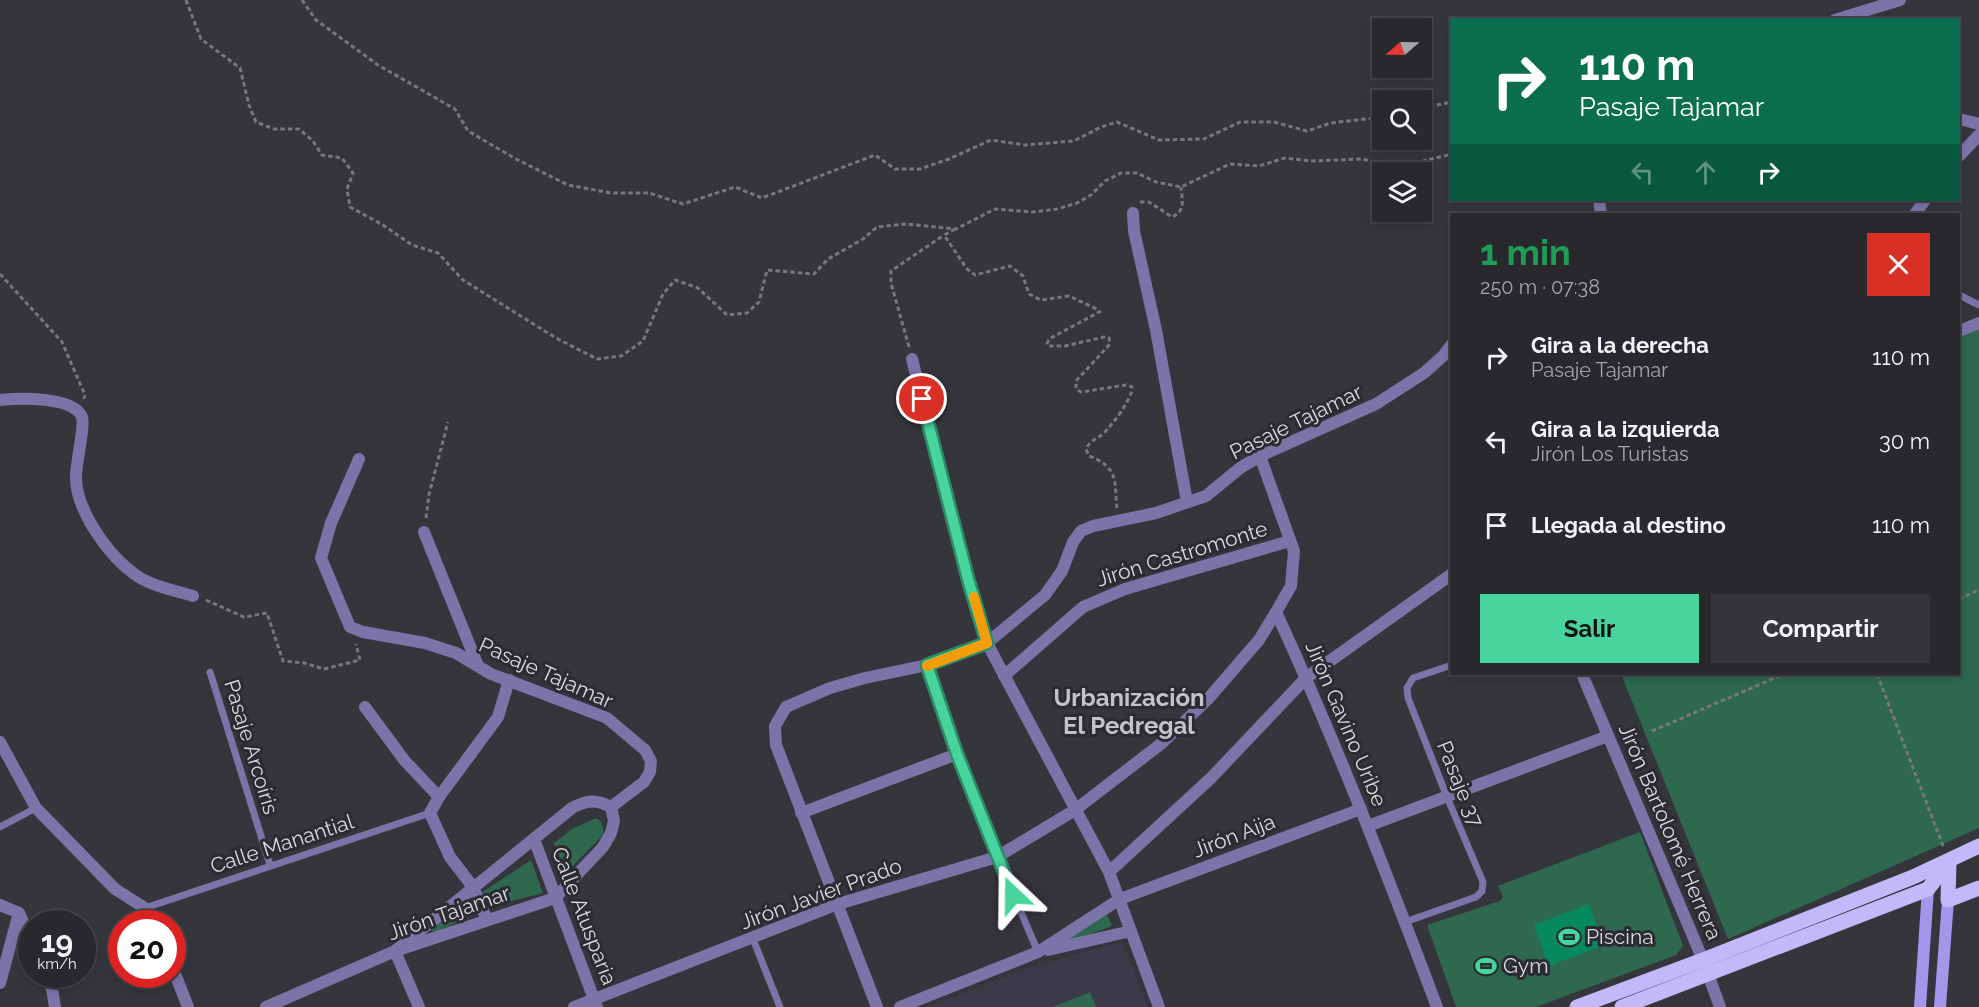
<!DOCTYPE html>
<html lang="es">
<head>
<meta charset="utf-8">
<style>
	body { margin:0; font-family:Raleway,sans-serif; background:#343439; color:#f1f3f6; height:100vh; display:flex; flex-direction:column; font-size:22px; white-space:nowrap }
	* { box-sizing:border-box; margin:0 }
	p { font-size:20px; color:#a5a6aa }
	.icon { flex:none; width:33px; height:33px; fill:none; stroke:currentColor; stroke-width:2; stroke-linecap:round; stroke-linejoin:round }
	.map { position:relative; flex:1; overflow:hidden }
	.drawer { position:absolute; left:1450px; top:213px; width:510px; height:462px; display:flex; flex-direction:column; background:#28282d; border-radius:0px; box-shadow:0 3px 9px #0003,0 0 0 2px #444449 }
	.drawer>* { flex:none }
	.hud { position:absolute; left:1450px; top:18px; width:510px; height:183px; border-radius:0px; box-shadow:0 3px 9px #0003,0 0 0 2px #444449; background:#0b6e4f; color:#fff; overflow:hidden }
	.needle { width:39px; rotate:250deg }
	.buttons { position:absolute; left:1372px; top:18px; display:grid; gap:12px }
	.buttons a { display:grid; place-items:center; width:60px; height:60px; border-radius:0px; background:#28282d; box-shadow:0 3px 9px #0003,0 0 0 2px #444449; font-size:30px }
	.speed { position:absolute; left:18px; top:910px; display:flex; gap:12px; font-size:30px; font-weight:700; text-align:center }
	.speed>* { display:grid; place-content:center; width:78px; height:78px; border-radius:50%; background:#28282d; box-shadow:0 3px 9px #0003,0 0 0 2px #444449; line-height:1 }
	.speed small { font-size:15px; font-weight:400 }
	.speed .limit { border:9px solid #d22; background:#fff; color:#111 }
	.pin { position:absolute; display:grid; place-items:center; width:51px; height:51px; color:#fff; margin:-26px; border:3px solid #fff; border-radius:50%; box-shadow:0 2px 6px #0007 }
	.me { position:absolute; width:66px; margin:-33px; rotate:337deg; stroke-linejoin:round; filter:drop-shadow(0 0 4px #0008) }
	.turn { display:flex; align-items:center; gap:21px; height:126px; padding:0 30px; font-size:27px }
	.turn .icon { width:78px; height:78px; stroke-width:2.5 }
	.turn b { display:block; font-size:42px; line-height:51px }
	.lanes { display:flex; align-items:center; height:57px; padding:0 30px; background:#0003; justify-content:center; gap:30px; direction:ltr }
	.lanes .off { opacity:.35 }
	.round { display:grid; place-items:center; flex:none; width:63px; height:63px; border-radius:0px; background:#343439 }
	.headline { display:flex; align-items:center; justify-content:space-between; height:102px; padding:0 30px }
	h1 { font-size:36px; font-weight:700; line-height:45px; color:#1e9e55 }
	.button { display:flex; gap:12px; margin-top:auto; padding:12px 30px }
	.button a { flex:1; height:69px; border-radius:0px; background:#48d49d; color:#111; font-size:24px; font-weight:700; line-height:69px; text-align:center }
	.button a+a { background:#343439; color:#f1f3f6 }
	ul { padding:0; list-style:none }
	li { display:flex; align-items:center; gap:18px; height:84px; padding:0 30px }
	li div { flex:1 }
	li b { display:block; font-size:22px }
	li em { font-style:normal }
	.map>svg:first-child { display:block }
	.built { fill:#3c3a48 }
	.green { fill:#2e684f }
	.water { fill:#078960 }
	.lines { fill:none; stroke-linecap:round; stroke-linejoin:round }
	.path { stroke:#77777d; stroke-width:3; stroke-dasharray:4.5 3; stroke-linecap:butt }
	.service { stroke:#7c74a9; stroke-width:7 }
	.minor { stroke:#7c74a9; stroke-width:12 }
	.tertiary { stroke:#7c74a9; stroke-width:12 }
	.secondary { stroke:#a396eb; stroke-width:12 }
	.primary { stroke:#c1b9fa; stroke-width:15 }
	.route-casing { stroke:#2f8a66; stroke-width:15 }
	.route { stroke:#48d49d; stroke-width:10 }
	.slow { stroke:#f59e0b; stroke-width:10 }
	.labels { text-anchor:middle; stroke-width:6; stroke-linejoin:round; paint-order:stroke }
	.street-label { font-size:21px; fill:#d9d8dd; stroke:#2b2b32 }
	.poi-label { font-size:21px; fill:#d9d8dd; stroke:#2b2b32; text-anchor:start }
	.quarter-label { font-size:24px; font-weight:bold; fill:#c3c3cc; stroke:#2b2b32 }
</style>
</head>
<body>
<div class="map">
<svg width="1979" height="1007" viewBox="0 0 1979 1007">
	<rect width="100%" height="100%" fill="#35353c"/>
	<polygon class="built" points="1122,942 1148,1007 928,1007 1037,965"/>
	<g class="green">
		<polygon points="1979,329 1979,828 1728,939 1621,674 1959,674 1959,337"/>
		<path d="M596,818C602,821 604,827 603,835L566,873L554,843L572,829Z"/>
		<polygon points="1640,832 1683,946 1676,955 1536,1007 1456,1007 1427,925 1500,901 1503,897 1498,886"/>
		<polygon points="531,860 543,893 489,907 481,893"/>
		<polygon points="467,901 475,914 433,933 431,928"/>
		<polygon points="1106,913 1112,925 1110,927 1065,943 1063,938"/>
		<polygon points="1090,992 1096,1007 1053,1007"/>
	</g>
	<polygon class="water" points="1589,904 1604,945 1549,966 1534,925"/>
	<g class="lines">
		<g class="path">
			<polyline points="186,0 201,39 240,68 249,105 256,122 274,129 299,129 313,141 322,155 342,158 353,173 347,189 350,207 383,225 412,245 438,253 463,280 556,338 597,359 621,356 643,341 663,294 675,280 698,288 727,315 747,313 759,302 767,270 814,274 828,259 863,239 877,227 906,224 956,229 995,209 1033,212 1057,209 1077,203 1091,195 1105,181 1121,173 1137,173 1156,182 1181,187 1230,164 1259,166 1285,158 1311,161 1362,159 1399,167 1452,154"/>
			<polyline points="302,0 316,20 378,65 455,109 468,131 516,159 568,185 611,193 649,193 683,204 735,187 762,198 875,155 895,169 920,169 949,159 991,140 1025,145 1074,141 1101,127 1117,122 1159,140 1204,139 1240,122 1274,122 1307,131 1331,123 1383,117"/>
			<polyline points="1422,108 1452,102"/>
			<path d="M1140,202H1149L1172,217C1186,211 1182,200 1181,187"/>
			<polyline points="955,229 944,235 967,269 975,275 1010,266 1023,276 1029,294 1041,300 1069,296 1099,310"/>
			<polyline points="0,274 62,342 85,395 84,399"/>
			<path d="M1101,311L1049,339L1047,344L1049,346H1065L1104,337L1109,338L1110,344L1076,381V389L1081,392L1126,385L1132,387C1133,398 1112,425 1104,433C1096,440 1091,439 1086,449L1089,456C1120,468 1114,482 1117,509"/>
			<polyline points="909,347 891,283 891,271 944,235"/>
			<polyline points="426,518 429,494 448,422"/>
			<polyline points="1959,599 1979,590"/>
			<polyline points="206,600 244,617 267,613 283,661 304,663 324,669 360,660 356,644"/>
			<polyline points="1877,674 1943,846"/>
			<polyline points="1652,731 1784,674"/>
		</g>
		<g class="service">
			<polyline points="1959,295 1979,305"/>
			<path d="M927,665C960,762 997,857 1038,952"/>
			<polyline points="210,672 270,865"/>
			<polyline points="0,827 36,808"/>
			<polyline points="145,908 430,813"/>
			<polyline points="1405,922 1476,897 1482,891 1483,882 1447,797 1408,698 1407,688 1413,678 1452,665"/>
			<polyline points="753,939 780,1007"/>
		</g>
		<g class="minor">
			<polyline points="1835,20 1900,0"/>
			<polyline points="1959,119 1979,124"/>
			<polyline points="1959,156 1979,135"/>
			<polyline points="1599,200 1601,214"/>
			<polyline points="1133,213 1134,231 1156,330 1187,502"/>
			<polyline points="1915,214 1925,200"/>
			<polyline points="912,359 968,579 987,643 1109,872"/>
			<path d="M0,400C19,398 73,396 82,417C85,426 76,463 76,476C75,511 114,565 144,580C159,588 177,591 193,596"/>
			<path d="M1260,456L1294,551L1291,586L1276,612C1336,742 1387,874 1437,1007"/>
			<polyline points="359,459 331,523 321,558 350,627 363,632 425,643 456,653 491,674 607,718 645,750 651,761 650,772 644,782 611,807"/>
			<polyline points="424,532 478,666"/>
			<polyline points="1582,674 1703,960 1720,1007"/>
			<polyline points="1004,676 1083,607 1125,589 1290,541"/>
			<polyline points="365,707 405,761 439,797"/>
			<polyline points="801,813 957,754"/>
			<polyline points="1368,826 1608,736"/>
			<polyline points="534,839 597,1007"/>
			<polyline points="0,905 19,913 32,942"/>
			<polyline points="487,920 473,887 450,857 430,813 439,797 498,717 509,680"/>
			<polyline points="1048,950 1131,931"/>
			<polyline points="46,975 52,989 55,1007"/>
			<polyline points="0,983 19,913"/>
			<path d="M266,1007L395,951L555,898L603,847L611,833L614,821L611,807C596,799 587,800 572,808L395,951L419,1007"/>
			<polyline points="574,1007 838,904 997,857 1075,810 1162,743 1208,699 1259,640 1276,612"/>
			<polyline points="877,1007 776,745 775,726 786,707 830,688 865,678 927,665 987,643 1045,595 1062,571 1073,542 1081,531 1093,526 1156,513 1206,496 1240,468 1260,456 1376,404 1424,373 1443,356 1452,344"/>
			<polyline points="900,1007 1038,952 1120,899 1361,809"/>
		</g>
		<g class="tertiary">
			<polyline points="1959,331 1979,323"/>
			<polyline points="0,742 36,808 115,889 145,908 155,924"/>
			<polyline points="172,966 188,1007"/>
			<polyline points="1159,1007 1109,872 1211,778 1306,678 1452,574"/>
		</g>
		<g class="secondary">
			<polyline points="1920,1007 1928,889"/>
			<polyline points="1940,1007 1948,900"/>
		</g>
		<g class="primary">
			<polyline points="1949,861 1948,900 1979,888"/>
			<polyline points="1577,1007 1703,960 1913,877 1979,846"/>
			<polyline points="1622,1007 1928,889 1948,863"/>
		</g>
	</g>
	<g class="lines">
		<defs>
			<polyline id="route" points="922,399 968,579 987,643 927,665 957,754 1013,895"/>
		</defs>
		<use href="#route" class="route-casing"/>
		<use href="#route" class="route"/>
		<polyline class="slow" points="927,666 987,643 974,597"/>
	</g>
	<defs>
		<symbol id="stadium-bare" viewBox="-9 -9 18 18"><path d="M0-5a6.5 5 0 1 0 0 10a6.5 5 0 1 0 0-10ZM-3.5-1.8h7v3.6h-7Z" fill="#48d49d" stroke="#2b2b32" stroke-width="2.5" paint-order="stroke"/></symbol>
	</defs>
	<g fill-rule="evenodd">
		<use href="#stadium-bare" x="1554" y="922" width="30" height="30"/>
		<use href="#stadium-bare" x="1471" y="951" width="30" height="30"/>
	</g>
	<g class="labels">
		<g class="street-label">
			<text transform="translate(1296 422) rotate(-26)" y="7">Pasaje Tajamar</text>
			<text transform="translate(1182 554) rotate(-17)" y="7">Jirón Castromonte</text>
			<text transform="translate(546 673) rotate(24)" y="7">Pasaje Tajamar</text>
			<text transform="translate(1346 724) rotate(67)" y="7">Jirón Gavino Uribe</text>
			<text transform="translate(251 747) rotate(73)" y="7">Pasaje Arcoíris</text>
			<text transform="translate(1460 784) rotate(68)" y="7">Pasaje 37</text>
			<text transform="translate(1670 832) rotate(67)" y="7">Jirón Bartolomé Herrera</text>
			<text transform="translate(1234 836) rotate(-21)" y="7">Jirón Aija</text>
			<text transform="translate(282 844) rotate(-18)" y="7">Calle Manantial</text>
			<text transform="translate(821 894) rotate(-20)" y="7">Jirón Javier Prado</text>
			<text transform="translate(449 913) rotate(-19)" y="7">Jirón Tajamar</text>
			<text transform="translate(584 916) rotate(69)" y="7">Calle Atusparia</text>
		</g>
		<g class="poi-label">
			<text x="1586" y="944">Piscina</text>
			<text x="1503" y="973">Gym</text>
		</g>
		<g class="quarter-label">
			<text x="1129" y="706">Urbanización<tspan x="1129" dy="28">El Pedregal</tspan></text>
		</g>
	</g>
</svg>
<div class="buttons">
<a><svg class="needle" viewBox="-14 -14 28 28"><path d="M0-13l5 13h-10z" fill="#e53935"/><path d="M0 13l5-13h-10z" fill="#a5a6aa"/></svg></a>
<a><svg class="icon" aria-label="search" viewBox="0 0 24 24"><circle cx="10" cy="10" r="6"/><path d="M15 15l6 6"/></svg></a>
<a><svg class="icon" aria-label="layers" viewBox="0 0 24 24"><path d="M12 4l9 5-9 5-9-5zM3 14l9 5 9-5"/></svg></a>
</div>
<div class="speed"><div>19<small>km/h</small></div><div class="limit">20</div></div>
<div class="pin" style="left:922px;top:399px;background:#d93025"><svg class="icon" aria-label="arrive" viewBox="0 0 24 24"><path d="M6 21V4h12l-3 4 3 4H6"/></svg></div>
<svg class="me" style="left:1013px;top:895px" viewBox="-20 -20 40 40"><path d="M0-17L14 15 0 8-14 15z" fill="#48d49d" stroke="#fff" stroke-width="4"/></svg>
<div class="hud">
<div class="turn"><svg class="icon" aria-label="right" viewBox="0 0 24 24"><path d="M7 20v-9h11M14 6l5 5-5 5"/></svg><div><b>110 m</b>Pasaje Tajamar</div></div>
<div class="lanes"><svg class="icon off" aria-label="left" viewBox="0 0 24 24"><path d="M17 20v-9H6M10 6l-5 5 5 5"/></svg><svg class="icon off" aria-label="ahead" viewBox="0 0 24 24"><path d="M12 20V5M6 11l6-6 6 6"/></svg><svg class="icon" aria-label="right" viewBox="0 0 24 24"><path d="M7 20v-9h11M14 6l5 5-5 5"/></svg></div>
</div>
<section class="drawer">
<div class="headline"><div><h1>1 min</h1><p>250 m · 07:38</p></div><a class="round" style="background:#d93025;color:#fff"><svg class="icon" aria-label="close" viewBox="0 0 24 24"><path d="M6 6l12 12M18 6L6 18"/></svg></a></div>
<ul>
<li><svg class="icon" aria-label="right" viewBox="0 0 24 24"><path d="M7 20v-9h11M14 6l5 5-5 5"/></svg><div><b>Gira a la derecha</b><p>Pasaje Tajamar</p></div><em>110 m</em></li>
<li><svg class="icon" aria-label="left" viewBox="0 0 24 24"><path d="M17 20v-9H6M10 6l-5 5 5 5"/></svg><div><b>Gira a la izquierda</b><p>Jirón Los Turistas</p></div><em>30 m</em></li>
<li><svg class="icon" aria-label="arrive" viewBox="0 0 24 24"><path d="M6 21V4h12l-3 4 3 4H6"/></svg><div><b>Llegada al destino</b></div><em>110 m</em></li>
</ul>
<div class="button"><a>Salir</a><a>Compartir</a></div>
</section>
</div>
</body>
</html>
